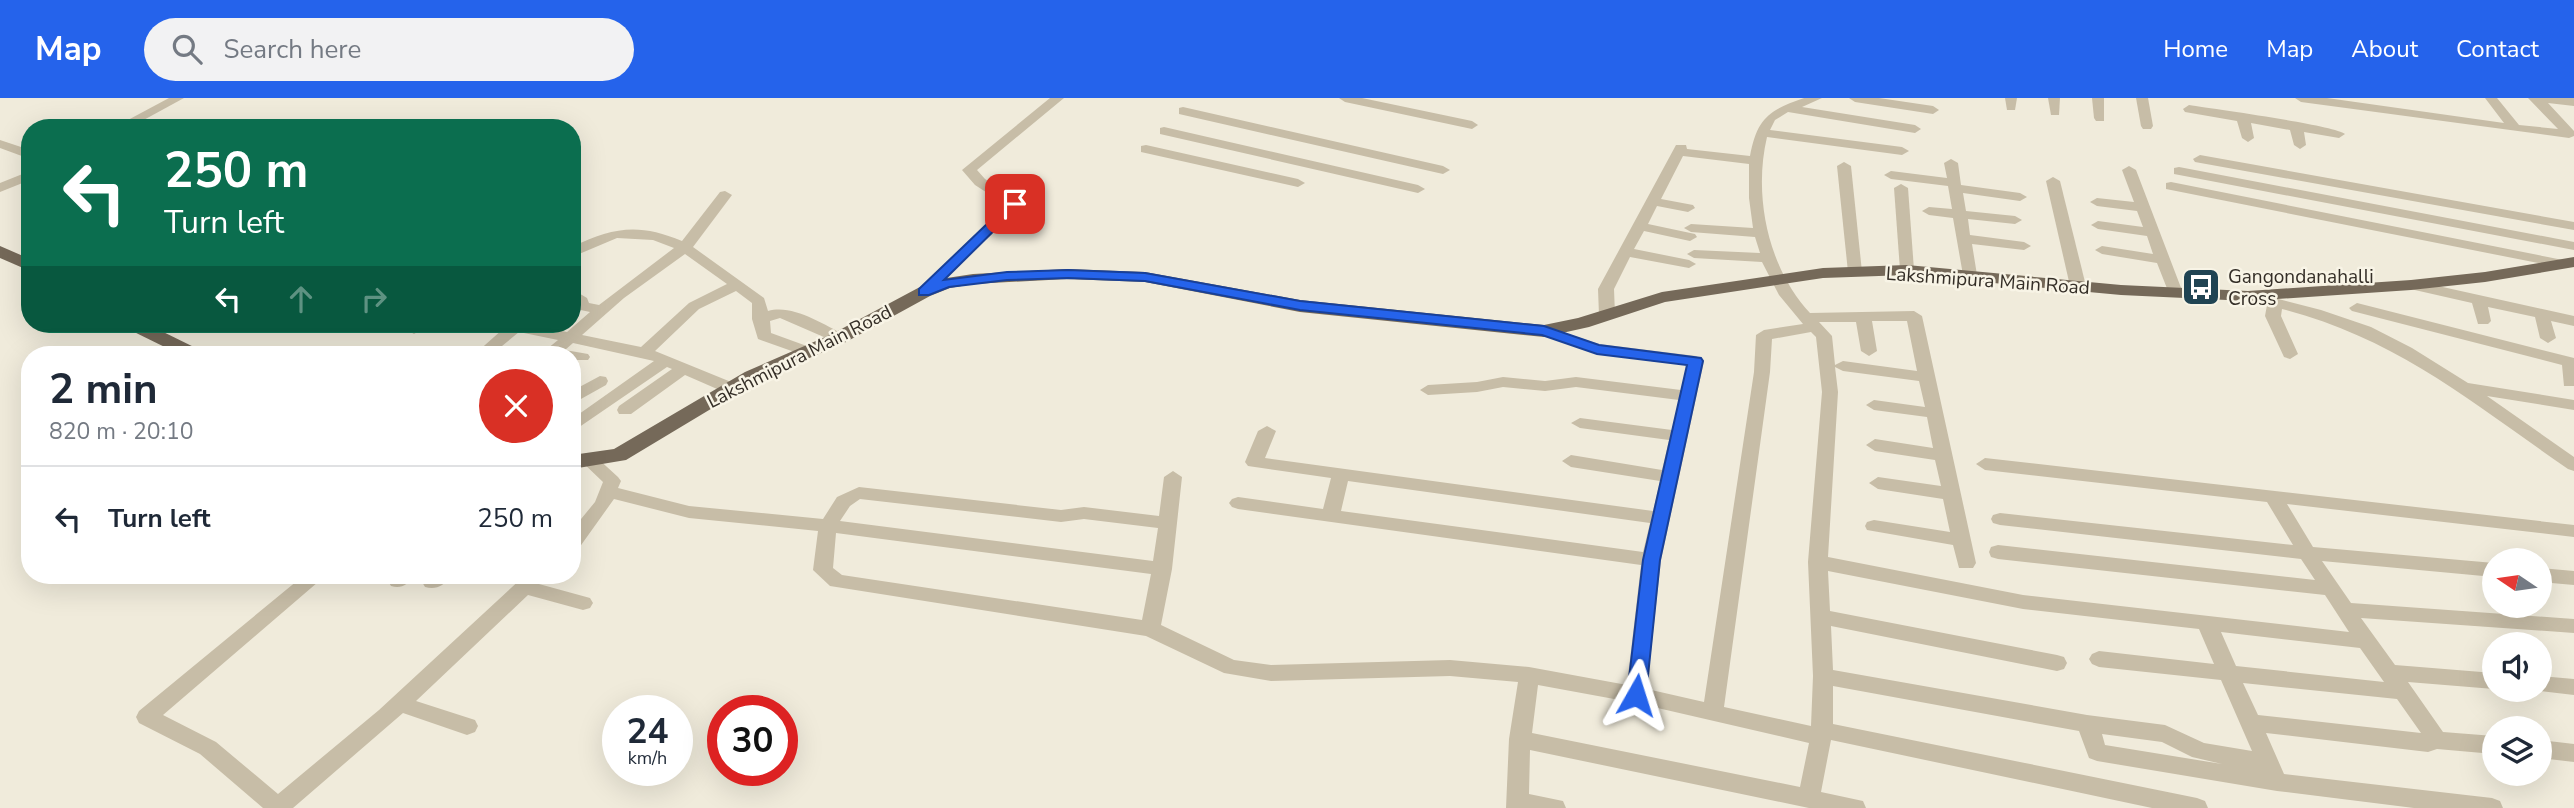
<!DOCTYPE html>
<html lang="en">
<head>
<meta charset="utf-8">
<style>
	body { margin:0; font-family:"Nunito Sans",sans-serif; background:#f2f2f3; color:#1f2937; height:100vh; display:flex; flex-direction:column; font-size:26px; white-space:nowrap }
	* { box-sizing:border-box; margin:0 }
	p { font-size:23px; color:#747a83 }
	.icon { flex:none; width:38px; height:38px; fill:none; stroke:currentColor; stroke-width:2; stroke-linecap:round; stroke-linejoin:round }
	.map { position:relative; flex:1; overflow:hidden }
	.side { position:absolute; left:21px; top:248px; width:560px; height:238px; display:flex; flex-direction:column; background:#fff; border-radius:28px; box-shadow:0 7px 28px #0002 }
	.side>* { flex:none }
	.top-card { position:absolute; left:21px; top:21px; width:560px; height:214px; border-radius:28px; box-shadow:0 7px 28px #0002; background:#0b6e4f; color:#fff; overflow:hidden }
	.needle { width:46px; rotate:283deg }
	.fabs { position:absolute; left:2482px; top:450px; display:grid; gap:14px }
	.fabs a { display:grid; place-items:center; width:70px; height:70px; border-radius:50%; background:#fff; box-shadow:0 7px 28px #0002; font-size:35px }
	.speed { position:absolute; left:602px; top:597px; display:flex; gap:14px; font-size:35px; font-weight:700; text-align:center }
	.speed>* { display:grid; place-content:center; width:91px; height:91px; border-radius:50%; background:#fff; box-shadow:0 7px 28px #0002; line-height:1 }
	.speed small { font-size:18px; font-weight:400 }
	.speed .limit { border:10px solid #d22; background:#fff; color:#111 }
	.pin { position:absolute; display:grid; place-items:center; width:60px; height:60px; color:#fff; margin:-30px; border-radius:14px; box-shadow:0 4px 10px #0006 }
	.me { position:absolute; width:77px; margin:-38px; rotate:6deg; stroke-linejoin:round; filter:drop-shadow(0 0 5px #0008) }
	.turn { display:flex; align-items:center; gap:24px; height:147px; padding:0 28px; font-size:32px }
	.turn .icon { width:91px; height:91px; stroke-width:2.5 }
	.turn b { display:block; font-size:49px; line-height:60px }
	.lanes { display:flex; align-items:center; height:66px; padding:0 28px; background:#0003; justify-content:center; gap:35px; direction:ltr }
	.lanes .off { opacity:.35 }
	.round { display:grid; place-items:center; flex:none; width:74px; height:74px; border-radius:37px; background:#f2f2f3 }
	.summary { display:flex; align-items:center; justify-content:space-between; height:119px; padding:0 28px }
	h1 { font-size:42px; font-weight:700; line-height:52px }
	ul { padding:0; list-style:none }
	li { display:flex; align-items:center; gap:21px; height:105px; padding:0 28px; border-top:2px solid #e0e1e3 }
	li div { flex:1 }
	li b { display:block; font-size:26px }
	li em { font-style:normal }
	header { display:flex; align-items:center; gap:42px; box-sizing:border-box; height:98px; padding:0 35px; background:#2563eb; color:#fff }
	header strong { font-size:33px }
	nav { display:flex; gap:38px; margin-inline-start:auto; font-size:24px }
	.search { width:490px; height:63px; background:#f2f2f3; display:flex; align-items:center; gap:18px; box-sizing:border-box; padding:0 24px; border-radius:38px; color:#747a83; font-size:26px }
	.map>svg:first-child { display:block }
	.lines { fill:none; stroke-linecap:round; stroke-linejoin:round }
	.minor { fill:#c7bda7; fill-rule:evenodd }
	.major { fill:#756959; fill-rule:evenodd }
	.route { fill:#2563eb; stroke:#184099; stroke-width:2 }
	.labels { text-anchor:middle; stroke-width:5; stroke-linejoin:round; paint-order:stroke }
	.poi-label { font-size:19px; fill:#342e27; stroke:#f8f4e6; text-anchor:start }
	.street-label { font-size:19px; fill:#342e27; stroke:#f8f4e6 }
</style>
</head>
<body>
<header>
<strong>Map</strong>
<div class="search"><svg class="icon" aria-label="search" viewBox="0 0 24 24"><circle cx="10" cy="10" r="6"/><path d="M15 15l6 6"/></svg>Search here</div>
<nav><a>Home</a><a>Map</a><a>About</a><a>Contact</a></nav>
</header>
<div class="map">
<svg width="2574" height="710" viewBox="0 0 2574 710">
	<rect width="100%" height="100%" fill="#f0ebdb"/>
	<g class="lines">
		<g class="minor">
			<polygon points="169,0 184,0 129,30 113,30"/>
			<polygon points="1050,0 1064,0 977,72 985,81 1022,106 929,197 919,197 916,194 919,191 1006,107 975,87 962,72"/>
			<polygon points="1339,0 1362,0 1472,23 1478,27 1472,31 1345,4"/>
			<path d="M1804,0H1822L1802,9L1915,27L1921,31L1915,35L1788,14L1775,22L1770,32L1902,49L1909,53L1902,57L1767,39C1753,98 1768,170 1810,215L1914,213L1922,218L1976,465L1973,470H1959L1953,447L1867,432L1865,428L1867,424L1874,422L1950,434L1943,401L1878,391L1869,385L1878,379L1941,388L1935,362L1875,353L1866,347L1875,341L1933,350L1927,319L1874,312L1866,307L1874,302L1925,309L1919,283L1843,273L1835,269L1838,294L1828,459L2023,497L2349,534L2325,497L1998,461L1991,459L1989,454L1991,449L1998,447L2315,482L2301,461L2000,427L1993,425L1991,421L1993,417L2000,415L2293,447L2267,404L1985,372L1976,366L1985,360L2574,427V439L2287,406L2313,449L2494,465V479L2322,463L2351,505L2574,521V535L2361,520L2395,567L2494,575V591L2408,584L2443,634L2494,638V656L2437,651L2428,654L2266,635L2284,676L2492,700L2500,703L2503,710H2414L2277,693L2097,663L2089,660L2079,633L1833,588V626L2197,700L2205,703L2208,710H2152L1831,642L1821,694L1863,703L1866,710H1809L1530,652L1529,696L1563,703L1566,710H1506L1509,641L1518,584L1450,578L1271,583L1224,575L1146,538L830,488L813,472L818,433L689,420L614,401L579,450L572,451V432L595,404L603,384L580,362L589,356L595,358L618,379L621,383L618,390L689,408L823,421L837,399L859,389L1061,412L1084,409L1159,418L1164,379L1173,373L1182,379L1172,471L1161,527L1234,562L1271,567L1450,562L1529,569L1627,587L1641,467L1238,411L1232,409L1229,405L1232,401L1238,399L1323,411L1331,380L1248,368L1245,364L1258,333L1267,328L1276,333L1265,360L1653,413L1660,383L1571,369L1562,363L1571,357L1662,372L1669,342L1580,330L1571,325L1580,320L1672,332L1679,302L1576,289L1545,293L1503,289L1477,294L1428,297L1420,292L1428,287L1477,284L1503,279L1545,283L1576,279L1681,292L1687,267L1597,256L1538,236L1536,233L1544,228L1599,246L1696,258L1704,263L1661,462L1647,591L1704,604L1754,274L1756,237L1764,232L1803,226L1779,197L1762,164L1694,160L1687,156L1694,152L1760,155L1755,139L1691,134L1684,130L1691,126L1753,130L1749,100V66L1683,58L1661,101L1693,107L1695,110L1688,114L1657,108L1648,126L1695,136L1697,139L1690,143L1644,133L1634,151L1689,162L1696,166L1689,170L1630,159L1614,191L1615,217L1612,220L1607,222L1599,217L1598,191L1676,47H1686L1687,51L1750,58C1757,20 1769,12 1804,0ZM1872,223H1907L1917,273L1843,263L1835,267L1832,238L1819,224H1856L1861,253L1869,258L1877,253ZM1811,234L1816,239L1822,294L1808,464L1813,578L1811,628L1724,609L1770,274L1772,241ZM1348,383L1650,425L1643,454L1341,413ZM860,401L1061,424L1084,421L1158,430L1153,463L840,423L850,408ZM836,435L1151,476L1142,522L842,477L833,470ZM1828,473L2023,511L2199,531L2214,566L2099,553L2092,556L2089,561L2092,566L2099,569L2221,582L2252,653L2204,645L2165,627L2087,617L1833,572L1831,528L2057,573L2064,571L2067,565L2064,559L2057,557L1830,513ZM2221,534L2360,550L2384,584L2236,568ZM2243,585L2397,601L2421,635L2258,617ZM1538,587L1636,605L1809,645L1800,689L1532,635ZM2102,636L2162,644L2192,659L2222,666L2105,647Z"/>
			<polygon points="1849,0 1879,0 1933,8 1939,12 1933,16 1855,4"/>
			<polygon points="2005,0 2017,0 2015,12 2007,12"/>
			<polygon points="2048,0 2060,0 2059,17 2051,17"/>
			<polygon points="2092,0 2104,0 2104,23 2096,23 2094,20"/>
			<polygon points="2136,0 2148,0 2153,28 2151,31 2143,31 2141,28"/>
			<polygon points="2295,0 2327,0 2504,25 2485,0 2497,0 2519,27 2558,31 2528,0 2574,0 2574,8 2548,5 2574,33 2574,38 2569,40 2301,4"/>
			<path d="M2189,7C2214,11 2334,27 2345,36L2339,40L2304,34L2306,47L2300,51L2294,47L2290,32L2251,25L2254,40L2248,44L2242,40L2237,23L2185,14L2183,11Z"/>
			<polygon points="1183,9 1443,68 1450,72 1443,76 1179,16 1179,10"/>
			<polygon points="1164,29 1418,87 1425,91 1418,95 1160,36 1160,30"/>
			<polygon points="0,42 30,52 30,61 0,50"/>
			<polygon points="1146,47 1298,81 1305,85 1298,89 1141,54 1141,48"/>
			<polygon points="2200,57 2574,124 2574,132 2195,64 2193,61"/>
			<polygon points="1951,61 1958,65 1961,87 2020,95 2027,99 2020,103 1963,95 1966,113 2015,118 2022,122 2015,126 1968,121 1970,137 2024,144 2031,148 2024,152 1972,146 1977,177 1970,181 1963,177 1953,120 1929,117 1922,113 1929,109 1952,111 1948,88 1891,81 1884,77 1891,73 1947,80 1944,65"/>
			<polygon points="1844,64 1851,68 1862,174 1855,178 1848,174 1837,68"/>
			<polygon points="2129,68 2136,72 2183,195 2180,198 2170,198 2157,165 2102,156 2095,152 2102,148 2153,156 2147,138 2098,131 2091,127 2098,123 2143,129 2137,113 2097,108 2090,104 2097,100 2134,104 2122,72"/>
			<polygon points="2179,69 2574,144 2574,152 2174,76 2174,70"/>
			<polygon points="30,73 30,82 0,94 0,85"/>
			<polygon points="2053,79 2060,83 2086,188 2078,193 2070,188 2046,83"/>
			<polygon points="2171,84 2563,162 2570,166 2563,170 2166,91 2166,85"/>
			<polygon points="1901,86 1908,90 1914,172 1907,176 1900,172 1894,90"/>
			<path d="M725,93L732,97L693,149L764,200L768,213C793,206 822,226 845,237L847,240L845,243H833L780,220L770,223L771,235L815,251L817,254L815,257H803L758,241L752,221V205L736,193L699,211L655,253L736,286L738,290L736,294H724L685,277L631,316H619L617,312L619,308L672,271L667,269L572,334V321L654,263L573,245L565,252L588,256L590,259L588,262H572V257H529L519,252L521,249L547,251L558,242L519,234L491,257L476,255L503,231L495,226H525L567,234L590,214L576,211L572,191L587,200L589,205L599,207L674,150L653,142L617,140L572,159V149C613,129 639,125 682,143L720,94ZM685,156L727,186L689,205L641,249L582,237L624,200Z"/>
			<polygon points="2411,182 2574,218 2574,228 2551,223 2556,240 2548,245 2540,240 2535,219 2488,209 2491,223 2488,226 2478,226 2472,205 2406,190 2403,187 2406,184"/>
			<path d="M2248,193L2321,212L2371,229L2412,250L2468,285L2574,302V312L2487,298L2574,359V373L2568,371C2472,305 2398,241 2282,211L2281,218L2298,256L2290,261L2284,259L2265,218L2267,207L2243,201L2240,198Z"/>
			<polygon points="2357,205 2574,260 2574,288 2564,288 2562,267 2352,213 2349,210"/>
			<polygon points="412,226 430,226 414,236 406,231"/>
			<polygon points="600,278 606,279 608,283 606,287 572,306 572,293"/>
			<polygon points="2539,470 2574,473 2574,487 2539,484"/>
			<polygon points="303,478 325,478 163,617 216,644 278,696 379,612 524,478 546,478 539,486 590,500 593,505 590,510 583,512 528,497 416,603 475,622 478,628 475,634 467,637 403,615 293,710 263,710 200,656 139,625 136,619 139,613"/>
			<path d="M392,478H414C408,487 401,491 391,488L388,483Z"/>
			<path d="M427,478H450C444,488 436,492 425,489L422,484Z"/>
			<polygon points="2539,578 2574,581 2574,597 2532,592 2539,592"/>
			<polygon points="2539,642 2574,646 2574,664 2539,660"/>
		</g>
		<g class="major">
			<polygon points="0,148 30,161 30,173 0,160"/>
			<polygon points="2574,159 2574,169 2485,184 2411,192 2248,203 2121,197 1907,177 1823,180 1665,204 1589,229 1544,239 1300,214 1145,184 1067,181 973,186 950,190 930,198 846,244 759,282 626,362 572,371 572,357 614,351 745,274 832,236 918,190 940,181 973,176 1067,171 1145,174 1300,202 1544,227 1578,220 1662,194 1823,170 1907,167 2121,187 2248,193 2411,182 2485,174"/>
			<polygon points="124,226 147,226 202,253 205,257 181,257 126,230"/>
		</g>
	</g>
	<polygon class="route" points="1015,102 1021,106 1019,108 944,182 1007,174 1068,172 1145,175 1300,203 1544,228 1599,247 1701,260 1703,263 1660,462 1646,597 1643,602 1636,605 1630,602 1627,597 1643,462 1687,267 1597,256 1542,237 1300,212 1145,183 1068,180 1007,182 949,189 929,197 919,197 919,191 1011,103"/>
	<defs>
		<symbol id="bus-square" viewBox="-11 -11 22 22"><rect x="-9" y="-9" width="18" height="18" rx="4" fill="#204453" stroke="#f8f4e6"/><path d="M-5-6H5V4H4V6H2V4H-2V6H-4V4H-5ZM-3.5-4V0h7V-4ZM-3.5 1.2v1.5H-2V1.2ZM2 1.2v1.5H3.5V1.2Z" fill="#fff"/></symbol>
	</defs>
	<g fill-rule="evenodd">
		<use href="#bus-square" x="2179" y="167" width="44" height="44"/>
	</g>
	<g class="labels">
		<g class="poi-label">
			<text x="2228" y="185">Gangondanahalli<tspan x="2228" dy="22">Cross</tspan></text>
		</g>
		<g class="street-label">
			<text transform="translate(1988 182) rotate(4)" y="7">Lakshmipura Main Road</text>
			<text transform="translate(799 258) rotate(-27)" y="7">Lakshmipura Main Road</text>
		</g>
	</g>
</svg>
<div class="fabs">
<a><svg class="needle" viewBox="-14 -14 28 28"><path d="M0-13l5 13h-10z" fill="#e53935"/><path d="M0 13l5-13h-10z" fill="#747a83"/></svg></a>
<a><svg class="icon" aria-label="sound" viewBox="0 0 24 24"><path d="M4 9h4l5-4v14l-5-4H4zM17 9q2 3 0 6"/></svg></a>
<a><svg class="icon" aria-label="layers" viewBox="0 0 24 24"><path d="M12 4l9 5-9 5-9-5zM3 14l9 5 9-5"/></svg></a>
</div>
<div class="speed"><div>24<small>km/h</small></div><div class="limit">30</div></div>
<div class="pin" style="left:1015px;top:106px;background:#d93025"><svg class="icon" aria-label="arrive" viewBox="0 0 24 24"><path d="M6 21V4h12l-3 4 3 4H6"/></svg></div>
<svg class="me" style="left:1636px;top:597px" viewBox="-20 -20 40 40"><path d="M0-17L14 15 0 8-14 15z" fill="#2563eb" stroke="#fff" stroke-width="4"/></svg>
<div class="top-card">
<div class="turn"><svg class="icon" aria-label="left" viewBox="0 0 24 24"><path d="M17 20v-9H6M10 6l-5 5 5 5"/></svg><div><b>250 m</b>Turn left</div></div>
<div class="lanes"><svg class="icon" aria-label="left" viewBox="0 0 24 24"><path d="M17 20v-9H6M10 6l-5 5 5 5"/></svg><svg class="icon off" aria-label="ahead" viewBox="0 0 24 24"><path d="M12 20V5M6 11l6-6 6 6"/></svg><svg class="icon off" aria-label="right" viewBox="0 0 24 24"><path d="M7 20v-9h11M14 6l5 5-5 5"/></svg></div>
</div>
<section class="side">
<div class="summary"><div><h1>2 min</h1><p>820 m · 20:10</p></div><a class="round" style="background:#d93025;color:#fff"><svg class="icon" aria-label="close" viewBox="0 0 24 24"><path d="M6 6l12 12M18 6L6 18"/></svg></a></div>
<ul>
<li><svg class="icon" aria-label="left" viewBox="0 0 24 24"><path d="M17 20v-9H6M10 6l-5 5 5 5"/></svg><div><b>Turn left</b></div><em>250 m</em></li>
</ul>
</section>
</div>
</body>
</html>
